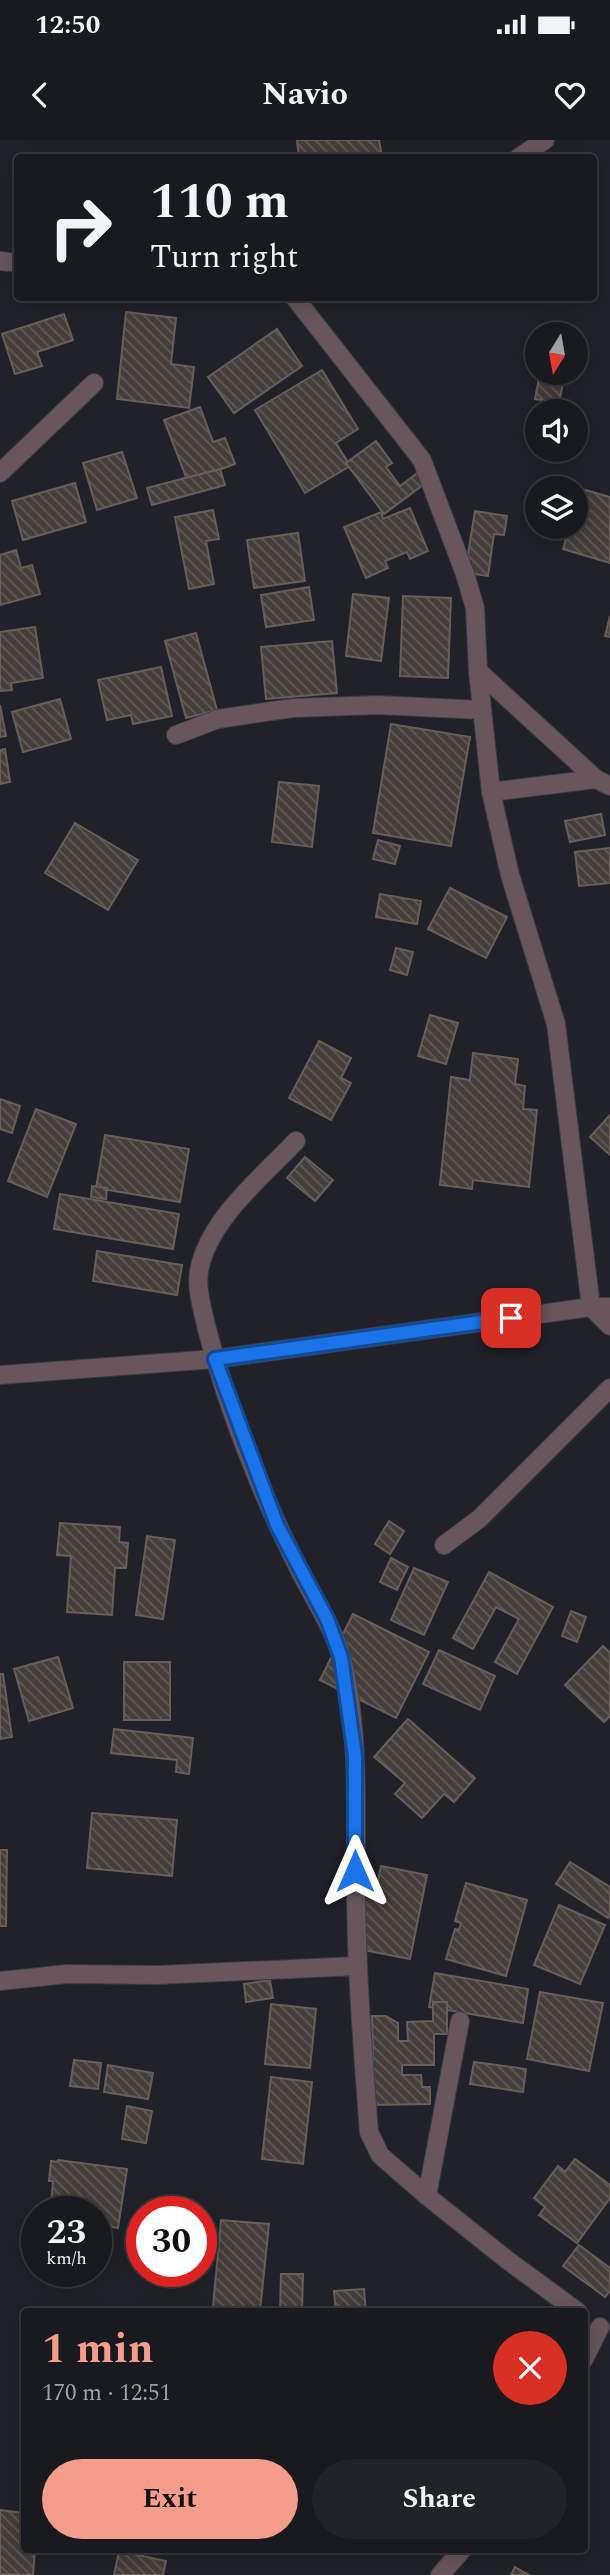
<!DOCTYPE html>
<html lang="en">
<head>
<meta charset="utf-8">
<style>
	body { margin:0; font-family:Spectral,serif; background:#222328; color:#f1f3f6; height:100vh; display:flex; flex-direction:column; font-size:26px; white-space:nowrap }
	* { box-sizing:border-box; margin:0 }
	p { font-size:23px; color:#9fa1a4 }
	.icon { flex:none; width:38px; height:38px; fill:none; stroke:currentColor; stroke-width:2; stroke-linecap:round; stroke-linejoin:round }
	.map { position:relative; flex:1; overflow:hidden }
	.drawer { position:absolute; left:21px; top:2168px; width:567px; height:245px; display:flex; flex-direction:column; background:#191a1f; border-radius:7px; box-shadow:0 4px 18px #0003,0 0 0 2px #37383d }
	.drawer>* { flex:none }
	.banner { position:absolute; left:14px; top:14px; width:583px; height:147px; border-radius:7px; box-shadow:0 4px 18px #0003,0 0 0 2px #37383d; background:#191a1f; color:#f1f3f6; overflow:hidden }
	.needle { width:46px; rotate:191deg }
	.buttons { position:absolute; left:525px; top:182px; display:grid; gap:14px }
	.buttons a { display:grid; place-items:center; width:63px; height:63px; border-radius:50%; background:#191a1f; box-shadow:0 4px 18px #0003,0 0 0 2px #37383d; font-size:35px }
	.speed { position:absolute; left:21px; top:2056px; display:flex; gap:14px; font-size:35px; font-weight:700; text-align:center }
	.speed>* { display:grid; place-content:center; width:91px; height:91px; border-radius:50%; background:#191a1f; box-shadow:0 4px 18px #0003,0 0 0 2px #37383d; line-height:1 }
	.speed small { font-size:18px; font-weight:400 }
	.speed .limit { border:10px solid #d22; background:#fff; color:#111 }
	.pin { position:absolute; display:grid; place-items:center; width:60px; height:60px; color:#fff; margin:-30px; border-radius:14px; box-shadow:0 4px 10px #0006 }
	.me { position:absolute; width:77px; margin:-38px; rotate:0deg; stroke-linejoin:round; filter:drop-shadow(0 0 5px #0008) }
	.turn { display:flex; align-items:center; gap:24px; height:147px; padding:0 21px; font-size:32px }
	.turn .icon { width:91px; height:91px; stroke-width:2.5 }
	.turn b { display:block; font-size:49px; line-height:60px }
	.round { display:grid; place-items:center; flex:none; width:74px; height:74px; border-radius:37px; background:#222328 }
	.headline { display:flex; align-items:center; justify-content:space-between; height:119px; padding:0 21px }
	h1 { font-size:42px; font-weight:700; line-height:52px; color:#f49d8b }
	.primary-button { display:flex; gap:14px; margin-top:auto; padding:14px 21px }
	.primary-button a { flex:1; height:80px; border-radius:42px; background:#f49d8b; color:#111; font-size:28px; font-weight:700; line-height:80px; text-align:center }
	.primary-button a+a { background:#222328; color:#f1f3f6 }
	.status { display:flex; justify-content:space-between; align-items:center; height:49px; padding:0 35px; background:#191a1f; direction:ltr }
	.status svg { height:19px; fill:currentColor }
	header { display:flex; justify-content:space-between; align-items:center; height:91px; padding:0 21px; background:#191a1f; font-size:32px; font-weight:700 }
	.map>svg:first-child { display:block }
	.building { fill:url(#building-back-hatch); stroke:#675e59; stroke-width:2 }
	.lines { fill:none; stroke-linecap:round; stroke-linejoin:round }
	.street-casing { stroke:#3c3d44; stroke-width:20 }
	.street { stroke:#69555c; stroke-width:18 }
	.route-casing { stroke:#114b97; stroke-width:18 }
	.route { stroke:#1a73e8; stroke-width:12 }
</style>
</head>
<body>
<div class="status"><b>12:50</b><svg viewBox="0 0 49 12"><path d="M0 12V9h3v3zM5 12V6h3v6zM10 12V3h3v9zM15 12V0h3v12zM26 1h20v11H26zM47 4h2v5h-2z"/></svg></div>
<header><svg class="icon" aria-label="back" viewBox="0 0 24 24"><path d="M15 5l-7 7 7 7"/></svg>Navio<svg class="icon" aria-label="heart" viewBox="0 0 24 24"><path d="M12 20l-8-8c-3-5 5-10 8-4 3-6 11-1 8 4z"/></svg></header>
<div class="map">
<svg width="610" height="2435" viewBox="0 0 610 2435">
	<defs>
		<pattern id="building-back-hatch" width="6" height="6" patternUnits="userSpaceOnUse" patternTransform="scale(1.75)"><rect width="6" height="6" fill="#453d39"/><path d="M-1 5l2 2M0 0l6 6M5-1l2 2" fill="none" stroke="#605956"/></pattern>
	</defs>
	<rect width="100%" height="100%" fill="#212229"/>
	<g class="building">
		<polygon points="297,0 379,0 382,17 299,18"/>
		<polygon points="126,172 176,178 171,224 194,227 189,268 117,259"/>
		<polygon points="64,174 73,200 37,212 42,226 15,234 2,194"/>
		<polygon points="277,189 302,226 234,273 208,237"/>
		<polygon points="548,190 571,194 547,194"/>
		<polygon points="322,230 358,289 336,303 350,326 305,353 255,270"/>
		<polygon points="540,233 565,233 559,263 535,259"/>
		<polygon points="200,267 213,302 225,298 235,324 188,342 164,280"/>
		<polygon points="376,301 392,323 386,327 400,346 419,332 427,342 384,374 346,323"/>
		<polygon points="122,312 137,358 97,370 83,323"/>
		<polygon points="220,329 225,345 152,365 147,348"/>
		<polygon points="75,343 86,382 23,400 12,361"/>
		<polygon points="582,349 610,357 610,423 563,409 570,387 576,387 576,369"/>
		<polygon points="410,368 428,411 410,419 407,412 385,421 388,428 366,438 344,387 381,372 383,379"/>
		<polygon points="213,370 219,399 206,401 214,444 189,449 175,377"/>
		<polygon points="475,371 507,376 504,395 494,394 488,436 465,433"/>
		<polygon points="298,393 305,441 254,448 247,400"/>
		<polygon points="16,410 21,428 32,425 40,454 0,465 0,415"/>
		<polygon points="309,447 314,480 266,487 261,455"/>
		<polygon points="353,454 389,458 381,521 346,516"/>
		<polygon points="403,456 451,458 448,538 400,536"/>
		<polygon points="610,476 610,497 605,496"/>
		<polygon points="35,487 43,538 11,543 12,550 0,551 0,492"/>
		<polygon points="196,493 217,570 186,578 165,501"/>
		<polygon points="332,501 337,553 266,559 261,507"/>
		<polygon points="161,527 172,576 133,584 131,575 107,580 98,540"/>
		<polygon points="60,559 71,599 23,612 12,572"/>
		<polygon points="0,565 6,596 0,597"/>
		<polygon points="391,584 470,597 451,706 373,693"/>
		<polygon points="5,609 10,642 0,644 0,610"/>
		<polygon points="279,642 319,646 312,707 272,702"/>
		<polygon points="601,674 605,695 570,702 565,681"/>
		<polygon points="75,683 138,720 108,770 45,733"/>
		<polygon points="378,700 400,706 395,724 373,719"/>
		<polygon points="610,708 610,743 579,746 575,712"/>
		<polygon points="450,748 507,777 486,818 428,789"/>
		<polygon points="380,754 421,761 417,784 376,777"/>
		<polygon points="396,808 413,812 407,835 390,830"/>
		<polygon points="430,875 458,883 446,924 418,916"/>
		<polygon points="319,901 351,918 341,938 351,943 331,980 289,958"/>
		<polygon points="473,913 518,919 515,944 525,946 523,969 537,970 529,1047 473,1040 472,1049 440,1045 451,937 470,940"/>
		<polygon points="0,959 20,966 12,993 0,989"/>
		<polygon points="36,969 76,984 47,1057 8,1041"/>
		<polygon points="610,975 610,1015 590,997"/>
		<polygon points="105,995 189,1009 180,1062 96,1048"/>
		<polygon points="305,1017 333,1040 315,1061 287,1038"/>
		<polygon points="92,1046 107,1048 106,1059 91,1057"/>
		<polygon points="60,1054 179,1074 173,1109 54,1089"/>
		<polygon points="97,1111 182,1125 177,1155 93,1141"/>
		<polygon points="389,1381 404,1391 390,1414 375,1404"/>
		<polygon points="60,1383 120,1387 119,1402 128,1403 126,1428 115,1428 112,1475 67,1472 71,1416 57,1415"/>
		<polygon points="147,1396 175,1400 163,1479 136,1475"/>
		<polygon points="391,1418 408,1427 397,1450 380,1442"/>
		<polygon points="414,1428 448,1442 424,1495 391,1480"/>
		<polygon points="489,1432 553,1467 517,1534 495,1522 519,1479 496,1467 473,1509 453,1498"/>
		<polygon points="571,1471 586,1477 577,1502 562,1496"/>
		<polygon points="353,1474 429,1512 396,1578 320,1540"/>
		<polygon points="603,1506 610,1513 610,1576 604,1582 565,1545"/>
		<polygon points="439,1510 495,1536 480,1570 423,1544"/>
		<polygon points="58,1517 73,1568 29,1581 14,1529"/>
		<rect x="124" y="1522" width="46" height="58"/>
		<polygon points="0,1534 3,1534 12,1597 0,1599"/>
		<polygon points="408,1579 475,1638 454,1662 444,1654 422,1678 395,1654 405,1643 374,1617"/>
		<polygon points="114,1589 193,1598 189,1634 176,1632 177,1620 111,1613"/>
		<polygon points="92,1673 177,1680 172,1736 87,1728"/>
		<polygon points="0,1710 7,1710 6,1786 0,1786"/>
		<polygon points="570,1722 610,1747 610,1774 608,1778 556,1744"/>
		<polygon points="381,1726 427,1735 410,1819 348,1807 359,1753 375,1757"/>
		<polygon points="466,1743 527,1760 506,1836 446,1819 455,1789 459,1790 461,1783 455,1781"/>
		<polygon points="559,1765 605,1785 580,1844 534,1825"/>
		<polygon points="435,1833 528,1849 523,1883 429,1867"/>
		<polygon points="270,1840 273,1858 246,1862 244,1844"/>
		<polygon points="540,1852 603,1863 589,1931 527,1919"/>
		<polygon points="433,1862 447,1862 447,1894 434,1894 434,1925 402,1925 402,1935 421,1935 422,1947 430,1947 430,1964 374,1965 372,1876 386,1876 398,1883 398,1901 408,1901 407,1882 433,1881"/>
		<polygon points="271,1864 316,1869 310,1928 265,1924"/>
		<polygon points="74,1920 101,1923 98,1949 70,1946"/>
		<polygon points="474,1922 526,1929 523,1952 470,1944"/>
		<polygon points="108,1925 153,1933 148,1959 104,1952"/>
		<polygon points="271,1937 312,1942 303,2024 262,2019"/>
		<polygon points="127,1966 152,1971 146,2003 122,1999"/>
		<polygon points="575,2019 610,2045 610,2058 577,2103 539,2075 545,2067 534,2058 558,2026 565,2032"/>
		<polygon points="58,2020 127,2029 118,2088 96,2085 96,2072 82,2072 82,2068 51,2064 53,2041 49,2041 51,2021 57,2022"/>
		<polygon points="221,2080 269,2084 260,2171 213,2167"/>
		<polygon points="579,2105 610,2128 610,2151 605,2157 563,2126"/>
		<polygon points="281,2134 303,2134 302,2172 280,2172"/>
		<polygon points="364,2149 366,2172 336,2172 334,2151"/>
		<polygon points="0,2370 24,2373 24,2410 35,2410 33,2435 0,2434"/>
		<polygon points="119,2411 166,2421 163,2435 114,2435"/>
		<polygon points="515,2427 529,2435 511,2435"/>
	</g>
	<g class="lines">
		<defs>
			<g id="street">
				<polyline points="518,18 545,0"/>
				<polyline points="0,121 18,123"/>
				<polyline points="295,158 422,320 465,434 475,468 478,531 491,652 510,735 556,884 591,1167 610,1186"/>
				<polyline points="0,333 94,243"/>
				<polyline points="478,531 596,639 610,646"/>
				<polyline points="176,595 218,579 293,568 378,565 482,570"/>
				<polyline points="491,652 596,639"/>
				<path d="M296,1001C262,1037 208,1080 199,1131C196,1150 203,1171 207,1189C226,1264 260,1351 295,1421C310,1453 331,1482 341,1516C361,1589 355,1684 356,1759C357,1837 363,1914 369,1992L380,2015L427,2056L506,2119L578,2172"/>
				<polyline points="0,1235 215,1219 591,1167 610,1167"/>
				<polyline points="444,1405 479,1379 610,1248"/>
				<polyline points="0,1841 67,1834 158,1835 357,1826"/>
				<polyline points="427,2056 460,1881"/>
				<polyline points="584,2219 600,2187"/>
				<polyline points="440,2435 462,2410"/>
			</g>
		</defs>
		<use href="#street" class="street-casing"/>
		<use href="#street" class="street"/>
	</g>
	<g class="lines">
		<defs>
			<polyline id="route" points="355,1731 355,1616 341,1517 327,1479 277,1385 215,1219 511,1178"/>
		</defs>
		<use href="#route" class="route-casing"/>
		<use href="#route" class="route"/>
	</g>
</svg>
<div class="buttons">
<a><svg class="needle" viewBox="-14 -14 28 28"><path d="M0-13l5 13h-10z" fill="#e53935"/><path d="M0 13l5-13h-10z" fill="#9fa1a4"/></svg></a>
<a><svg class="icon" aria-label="sound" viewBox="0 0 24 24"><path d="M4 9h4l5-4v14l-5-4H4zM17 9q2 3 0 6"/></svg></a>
<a><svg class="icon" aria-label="layers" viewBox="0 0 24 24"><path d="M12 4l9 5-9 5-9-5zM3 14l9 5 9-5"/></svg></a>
</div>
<div class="speed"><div>23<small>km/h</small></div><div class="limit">30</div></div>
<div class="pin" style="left:511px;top:1178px;background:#d93025"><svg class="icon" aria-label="arrive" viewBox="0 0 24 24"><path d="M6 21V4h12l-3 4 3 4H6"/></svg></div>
<svg class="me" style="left:355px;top:1731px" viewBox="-20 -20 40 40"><path d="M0-17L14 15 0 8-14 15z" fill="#1a73e8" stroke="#fff" stroke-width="4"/></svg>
<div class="banner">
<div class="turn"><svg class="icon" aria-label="right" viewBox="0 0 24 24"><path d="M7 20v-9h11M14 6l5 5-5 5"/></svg><div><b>110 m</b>Turn right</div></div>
</div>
<section class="drawer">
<div class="headline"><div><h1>1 min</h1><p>170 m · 12:51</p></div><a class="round" style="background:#d93025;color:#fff"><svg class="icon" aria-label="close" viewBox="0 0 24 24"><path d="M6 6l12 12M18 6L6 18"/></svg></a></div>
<div class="primary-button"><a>Exit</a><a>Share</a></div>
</section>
</div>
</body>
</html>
